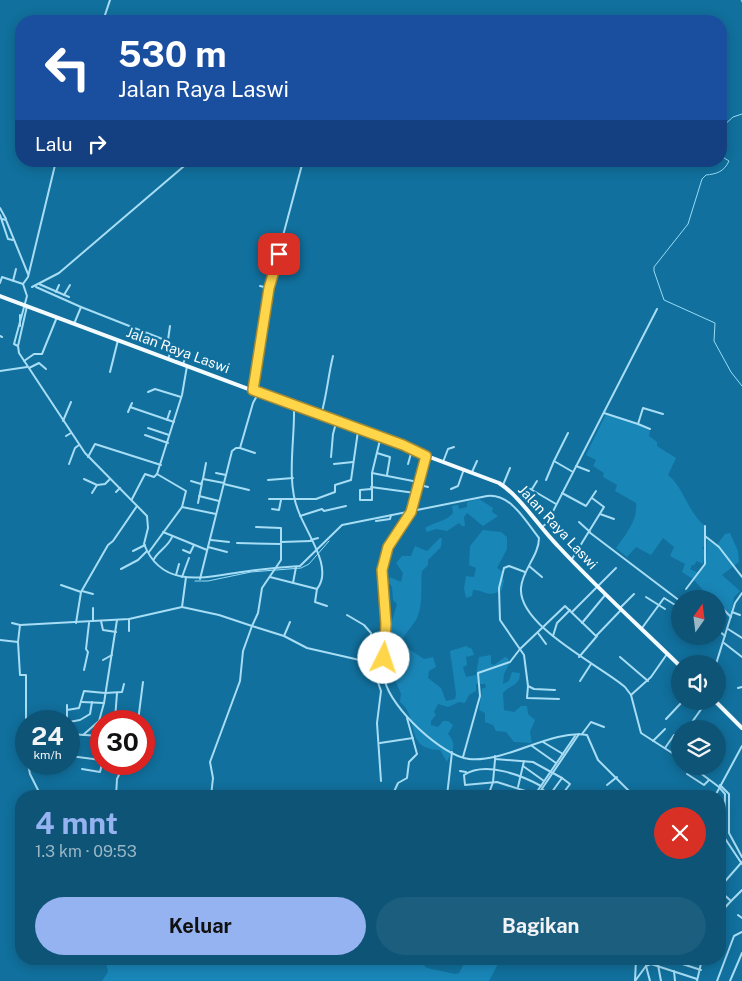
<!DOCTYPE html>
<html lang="id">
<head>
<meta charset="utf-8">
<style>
	body { margin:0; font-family:"Public Sans",sans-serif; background:#1b5e7e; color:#f1f3f6; height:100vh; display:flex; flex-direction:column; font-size:19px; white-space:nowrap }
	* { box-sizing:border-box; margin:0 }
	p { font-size:16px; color:#9ab7c5 }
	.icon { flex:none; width:28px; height:28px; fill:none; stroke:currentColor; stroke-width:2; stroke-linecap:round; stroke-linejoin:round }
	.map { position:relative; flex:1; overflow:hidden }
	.drawer { position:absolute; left:15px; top:790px; width:711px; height:175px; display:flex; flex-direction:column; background:#0d5476; border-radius:20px; box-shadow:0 2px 12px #0003 }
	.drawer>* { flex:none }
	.hud { position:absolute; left:15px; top:15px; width:712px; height:152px; border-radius:20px; box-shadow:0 2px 12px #0003; background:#1a4fa0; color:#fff; overflow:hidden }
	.needle { width:32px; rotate:14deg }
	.buttons { position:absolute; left:671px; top:590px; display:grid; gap:10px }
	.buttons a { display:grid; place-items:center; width:55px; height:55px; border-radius:50%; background:#0d5476; box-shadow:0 2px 12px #0003; font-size:25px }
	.speed { position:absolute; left:15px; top:710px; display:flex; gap:10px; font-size:25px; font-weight:700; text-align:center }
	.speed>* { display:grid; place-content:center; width:65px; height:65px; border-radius:50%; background:#0d5476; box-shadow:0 2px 12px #0003; line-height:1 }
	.speed small { font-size:12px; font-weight:400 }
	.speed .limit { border:8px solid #d22; background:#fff; color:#111 }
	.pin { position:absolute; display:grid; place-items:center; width:42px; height:42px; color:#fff; margin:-21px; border-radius:10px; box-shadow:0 2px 8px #0006 }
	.me { position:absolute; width:55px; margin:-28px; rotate:4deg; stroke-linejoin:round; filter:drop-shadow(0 0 4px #0008) }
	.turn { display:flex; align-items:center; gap:18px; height:105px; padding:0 20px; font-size:22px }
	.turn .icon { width:65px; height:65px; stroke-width:2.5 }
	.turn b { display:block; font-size:35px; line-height:42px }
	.then { display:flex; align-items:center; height:48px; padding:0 20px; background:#0003; gap:10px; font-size:19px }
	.round { display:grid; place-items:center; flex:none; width:52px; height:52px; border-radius:26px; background:#1b5e7e }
	.summary { display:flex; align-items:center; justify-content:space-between; height:85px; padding:0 20px }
	h1 { font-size:30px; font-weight:700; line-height:38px; color:#95b2f1 }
	.button { display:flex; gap:10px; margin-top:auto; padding:10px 20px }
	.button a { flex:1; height:58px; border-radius:30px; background:#95b2f1; color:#111; font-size:20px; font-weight:700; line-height:58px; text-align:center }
	.button a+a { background:#1b5e7e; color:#f1f3f6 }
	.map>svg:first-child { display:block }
	.green { fill:#1986b8 }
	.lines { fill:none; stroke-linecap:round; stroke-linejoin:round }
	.stream { stroke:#98dcf8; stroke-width:1 }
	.street { stroke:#a7ddf5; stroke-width:2 }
	.primary { stroke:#f4fbff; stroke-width:4 }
	.route-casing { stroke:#a68a30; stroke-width:12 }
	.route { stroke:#ffd54a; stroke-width:9 }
	.labels { text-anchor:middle; stroke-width:5; stroke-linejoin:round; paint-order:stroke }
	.street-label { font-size:14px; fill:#fff; stroke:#11709d }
</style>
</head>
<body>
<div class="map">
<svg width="742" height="981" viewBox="0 0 742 981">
	<rect width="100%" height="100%" fill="#11709d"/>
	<g class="green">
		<path d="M606,414L637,424L650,431L649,436L657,442V446L676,458L668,475C684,488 688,512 704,525V546L702,548L705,550L703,564L697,561L694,565H692L690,569L699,573L693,579L682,572L685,564L670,556L674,547L663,538L651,555L636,547L627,557L616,548C626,534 638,520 636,503L615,491L617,485L603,477L604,473L593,466L596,460L586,455Z"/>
		<path d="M479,499L493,508L492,512L498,516L483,526L467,513L464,517L465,526H462L459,523L447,531L436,529L427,532L425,528C434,522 447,521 453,513L452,506L458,505L459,509L467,507V502Z"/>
		<path d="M483,530L501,532L507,537V549L497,568L503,572L502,578L504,580L502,590C487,599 484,589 473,590L472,596L466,598L464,588L466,576L474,577L476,568L469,565L470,546Z"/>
		<polygon points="730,533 738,551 739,562 722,575 740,591 734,597 730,619 718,606 718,599 711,599 694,580 706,562 707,539 716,546 725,534"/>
		<path d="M440,538H442L441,547L428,560V565L422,571C420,587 424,605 416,620C410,629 404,634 401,644L424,659L433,657L436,667L429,671L428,678L441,688L446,701L455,699L456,694L450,651L466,646L472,649L474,655L466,657L467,665L463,667L466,677L476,675L479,657L491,655V664L494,665L505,657L508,658L509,664L504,674L503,684L509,681L512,672L520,673C520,686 511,684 503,693L504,710L514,712L521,706H527L528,714L535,720L530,732L532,743L514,742L506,732L496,731L493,725L485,722V713L479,710L482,689L486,687L485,684H476V691L469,695L465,703L459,702L448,707L438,704L434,712L436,715L431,721V725L438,727L443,721H448L453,725L448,734C458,746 452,750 447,762L440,750C403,749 421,719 400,702L401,694L395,680L393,660L388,653L395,645V638L391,634L392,621L397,604L393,600L392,587L388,582L390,577L401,582L403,573L396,563L402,556H411L415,546L427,551Z"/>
		<polygon points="105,959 416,959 427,968 455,974 459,973 467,959 497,959 499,962 489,981 102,981 108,972"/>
	</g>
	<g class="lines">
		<g class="stream">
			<polyline points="741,0 742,2"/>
			<polyline points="721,128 733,117 742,114"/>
			<polyline points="721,140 723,142 721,147"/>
			<path d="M721,156L729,161C724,172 716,174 706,175L702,179L688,224L654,267V271L664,300L715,323L714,341L731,372L742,386"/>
			<polyline points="195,581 208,581 251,572 301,568 309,564 329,541"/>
		</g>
		<g class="street">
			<polyline points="103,21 110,0"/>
			<polyline points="0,208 6,219"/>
			<polyline points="0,215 8,239 13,240"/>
			<polyline points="2,219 6,220 28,274"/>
			<polyline points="13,281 16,269"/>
			<polyline points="0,283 2,277 23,284 28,277 56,161"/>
			<polyline points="39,284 69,297"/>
			<polyline points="260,286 268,288"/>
			<polyline points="32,287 59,273 190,161"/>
			<polyline points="36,287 81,307 170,342"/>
			<polyline points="56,292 59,285"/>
			<polyline points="64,295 70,285"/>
			<path d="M27,306L18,346L19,353L85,453L147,516L148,528L144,544C162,590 206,577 242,572C262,569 281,567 300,566L342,525L487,496C511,493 526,522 539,538C539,556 522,570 521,588C518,626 601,666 625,687L631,695L641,733L680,758"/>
			<polyline points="74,324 81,307"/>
			<polyline points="20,326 20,315"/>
			<polyline points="0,336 2,337"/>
			<polyline points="18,346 14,344 27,296 23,284"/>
			<polyline points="168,359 173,345 168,340 170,326"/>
			<polyline points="24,361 34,354 42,354 57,317"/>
			<polyline points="183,364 188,351"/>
			<polyline points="29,368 39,363 46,369"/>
			<polyline points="0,371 27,367"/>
			<polyline points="110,372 118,340"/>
			<polyline points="253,390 269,288 303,161"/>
			<polyline points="148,392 155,389 181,397"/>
			<polyline points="130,407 174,422"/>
			<polyline points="128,412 132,403"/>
			<polyline points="604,413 638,424 643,408 663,414"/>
			<path d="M321,415C327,395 328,376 333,356"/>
			<polyline points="167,420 170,411"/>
			<polyline points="63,421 71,402"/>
			<polyline points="638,424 650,429"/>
			<polyline points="148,428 169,435"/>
			<polyline points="568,433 554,461 573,472"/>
			<polyline points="145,435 168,443"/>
			<polyline points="66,436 71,433"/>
			<polyline points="240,448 255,453"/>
			<polyline points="377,453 390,457 387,475"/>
			<path d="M426,456C422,476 419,500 408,518C400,531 389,541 385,557C379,580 384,601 386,624C387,643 381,662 385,681C391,708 442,756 469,759C506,763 551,729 587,735L598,760L634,796"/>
			<polyline points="88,457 95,444 161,465"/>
			<polyline points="331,457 333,434 336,423"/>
			<polyline points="443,462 448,449 454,447"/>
			<polyline points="206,463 203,479 224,483"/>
			<polyline points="69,464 75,448 79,445"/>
			<polyline points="334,464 353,462"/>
			<polyline points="408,464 412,450"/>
			<polyline points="576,466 589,471"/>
			<polyline points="472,472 477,461"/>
			<polyline points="216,473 226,475"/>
			<polyline points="157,474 182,395 187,366"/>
			<polyline points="84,479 97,485"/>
			<polyline points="268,480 293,478"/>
			<polyline points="546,480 554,461"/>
			<polyline points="191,481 201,484 203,479"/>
			<polyline points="224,484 249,490"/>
			<polyline points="420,485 428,487"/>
			<polyline points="503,485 510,468"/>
			<polyline points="371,487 415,493 418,482 372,473"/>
			<polyline points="527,487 556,504"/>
			<polyline points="371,489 360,490 360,500 372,500 372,473 380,440"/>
			<polyline points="451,489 458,486 464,469"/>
			<polyline points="532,489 537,481"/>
			<polyline points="116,492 120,488"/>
			<polyline points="92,493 97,485 105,484 110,479"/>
			<polyline points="562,493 586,506 596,491"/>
			<polyline points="199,496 219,501"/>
			<polyline points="132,499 145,474 154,477 157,474 186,491 182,507"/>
			<polyline points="269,499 316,499 335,492 335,485 351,480 358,431"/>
			<polyline points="198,503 202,483"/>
			<polyline points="272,509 279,510 281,500"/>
			<polyline points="600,514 614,519"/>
			<polyline points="300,516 322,509 324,511 346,506"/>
			<polyline points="376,521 390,519 391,515"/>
			<polyline points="579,522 590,532"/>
			<polyline points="256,527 281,528 281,560 262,588 258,613 252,626 284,636 307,648 364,661 376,656 384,650"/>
			<polyline points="542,527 547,523 657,309"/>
			<polyline points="163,532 207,550"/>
			<polyline points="589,532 680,601"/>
			<polyline points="705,536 719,547 742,577"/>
			<polyline points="211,540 229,542"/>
			<polyline points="311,540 318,538"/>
			<polyline points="281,542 311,541"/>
			<polyline points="237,543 281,544"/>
			<polyline points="208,547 227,552"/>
			<polyline points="183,550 190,553 194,545"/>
			<polyline points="133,551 145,545"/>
			<polyline points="149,552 182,507 216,514"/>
			<path d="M154,559C159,550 168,547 172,537"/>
			<polyline points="572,559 604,507 592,498"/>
			<polyline points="529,566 542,577"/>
			<polyline points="121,569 138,560 147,551"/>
			<polyline points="525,572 509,566 504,568 499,588 500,620 524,655 528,686 534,689 555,690"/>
			<polyline points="176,575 179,564"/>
			<polyline points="182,577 189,558"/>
			<polyline points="186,577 182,607 219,615 252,626 243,651 240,681 210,762 213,778 211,796"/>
			<path d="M270,577L317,589C334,568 306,533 298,510C286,480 295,439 294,408"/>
			<polyline points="200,579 232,451 236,448 240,448 253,403 259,392"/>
			<polyline points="293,583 296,567"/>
			<polyline points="61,585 81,592"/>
			<polyline points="317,589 315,602 327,606"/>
			<polyline points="686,589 705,564 705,526"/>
			<polyline points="82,591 93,594"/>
			<polyline points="646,597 665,609"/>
			<polyline points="720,606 731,617"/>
			<polyline points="93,608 93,621"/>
			<polyline points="620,608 634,594"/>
			<polyline points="572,612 616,568"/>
			<polyline points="732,612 740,615"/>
			<polyline points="347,615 364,625 371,633 370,659 381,691 377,723 381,781"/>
			<polyline points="101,621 103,630 116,632"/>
			<polyline points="12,623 20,625"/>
			<polyline points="76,623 81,592 108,545 113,541 137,506"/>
			<polyline points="582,623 606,594"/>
			<polyline points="642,628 664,598 680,608"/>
			<polyline points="728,629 742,638"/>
			<polyline points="718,630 725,636"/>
			<polyline points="129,631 129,619"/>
			<polyline points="538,633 546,644"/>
			<polyline points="284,636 290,622"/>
			<polyline points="553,636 557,623 570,610"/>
			<polyline points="0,640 18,642"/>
			<polyline points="724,643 742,657"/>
			<polyline points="579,657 597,636"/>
			<polyline points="620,657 648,681"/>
			<polyline points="103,660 112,655"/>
			<polyline points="716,664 735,603 742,593"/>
			<polyline points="84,670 88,652 86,649 89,623"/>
			<polyline points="580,681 591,664"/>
			<polyline points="528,686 527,698 559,699"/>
			<polyline points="738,688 742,687"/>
			<polyline points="117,693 115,719 130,721"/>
			<polyline points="631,695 651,677 667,654"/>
			<polyline points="82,702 104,703"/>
			<polyline points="67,710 67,705"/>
			<polyline points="666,719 683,701"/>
			<polyline points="67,721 67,710 79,708 84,691 105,693 122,692 124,684"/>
			<polyline points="138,721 143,682"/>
			<polyline points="69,722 80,720 90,714 92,702"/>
			<polyline points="687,729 707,701"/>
			<polyline points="69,734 101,736"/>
			<polyline points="582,734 591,722 604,727"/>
			<polyline points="83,735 99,721 104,703 117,620"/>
			<polyline points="653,741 665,729"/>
			<polyline points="543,742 563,754"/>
			<polyline points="380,743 413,738"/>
			<polyline points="532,746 556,763"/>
			<polyline points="665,748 674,735 680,735"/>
			<polyline points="26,750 26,675 20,675 18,642 20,625 129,619 182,607"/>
			<polyline points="70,756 101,760"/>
			<polyline points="495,756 495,759 533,762 562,778 549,796"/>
			<polyline points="463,757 480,696 478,673 510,662 520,649 565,606 596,636 621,610"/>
			<polyline points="28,764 30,774 41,796"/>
			<polyline points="523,766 544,781"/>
			<polyline points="691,766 719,787 725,794 724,837 742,864"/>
			<polyline points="82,769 100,772 102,764"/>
			<polyline points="460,771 466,772"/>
			<polyline points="687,774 704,785 709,780"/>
			<polyline points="607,785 617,777"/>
			<polyline points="720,785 729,794 729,833 742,857"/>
			<polyline points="518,787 524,761"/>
			<polyline points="542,789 550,795"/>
			<polyline points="491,791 506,796"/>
			<path d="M535,794L497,782L465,785L464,775C485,761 521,775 541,786"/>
			<polyline points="116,796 117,779 124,764"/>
			<polyline points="392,796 398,783 407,778 409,762 417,754 407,718"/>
			<polyline points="447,796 452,752"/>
			<polyline points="477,796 489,795"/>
			<polyline points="488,796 493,782 495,760"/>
			<polyline points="534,796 575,736"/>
			<polyline points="537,796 579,734"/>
			<polyline points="561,796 570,784 562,778"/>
			<polyline points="715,796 742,746"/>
			<polyline points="720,844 725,839"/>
			<polyline points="720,887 742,862"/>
			<polyline points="720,891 731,901 720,913"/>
			<polyline points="731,901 742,890"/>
			<polyline points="738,915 742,918"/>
			<polyline points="647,959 646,966 650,981"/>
			<polyline points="673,961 701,970"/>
			<polyline points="658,965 661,981"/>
			<polyline points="674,971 675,981"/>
			<polyline points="635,981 646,966 651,964 697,979"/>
			<polyline points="635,981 636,959"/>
			<polyline points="697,981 702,959"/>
			<polyline points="717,981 734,936 742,932"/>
			<polyline points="730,981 742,953"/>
		</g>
		<g class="primary">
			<path d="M0,296L499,483C520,496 539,527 557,545C596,587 639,626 680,666"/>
			<polyline points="715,701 742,728"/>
		</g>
	</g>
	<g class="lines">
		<defs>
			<polyline id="route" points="279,254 269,288 253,390 403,445 426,456 411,512 388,547 382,570 386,624 384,658"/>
		</defs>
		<use href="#route" class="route-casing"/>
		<use href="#route" class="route"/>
	</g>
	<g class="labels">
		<g class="street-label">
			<text transform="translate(178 350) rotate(20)" y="5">Jalan Raya Laswi</text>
			<text transform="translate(558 527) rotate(47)" y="5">Jalan Raya Laswi</text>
		</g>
	</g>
</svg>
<div class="buttons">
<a><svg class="needle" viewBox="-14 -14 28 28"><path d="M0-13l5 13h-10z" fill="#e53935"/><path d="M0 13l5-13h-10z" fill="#9ab7c5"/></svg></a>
<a><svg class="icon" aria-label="sound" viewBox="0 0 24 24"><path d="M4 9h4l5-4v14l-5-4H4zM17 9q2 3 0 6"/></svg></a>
<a><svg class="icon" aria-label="layers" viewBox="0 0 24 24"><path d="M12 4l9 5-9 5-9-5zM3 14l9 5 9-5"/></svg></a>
</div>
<div class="speed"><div>24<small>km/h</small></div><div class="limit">30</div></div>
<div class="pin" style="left:279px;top:254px;background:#d93025"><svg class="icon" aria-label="arrive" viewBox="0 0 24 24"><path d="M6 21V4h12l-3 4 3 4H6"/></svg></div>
<svg class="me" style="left:384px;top:658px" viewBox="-20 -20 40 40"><circle r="19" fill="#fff"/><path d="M0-13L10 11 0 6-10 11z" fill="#ffd54a"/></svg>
<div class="hud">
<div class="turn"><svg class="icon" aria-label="left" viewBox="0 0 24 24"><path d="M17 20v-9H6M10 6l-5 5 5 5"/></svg><div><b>530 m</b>Jalan Raya Laswi</div></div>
<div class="then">Lalu<svg class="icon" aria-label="right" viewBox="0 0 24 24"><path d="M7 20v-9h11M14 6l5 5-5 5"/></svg></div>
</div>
<section class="drawer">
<div class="summary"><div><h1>4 mnt</h1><p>1.3 km · 09:53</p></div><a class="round" style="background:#d93025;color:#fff"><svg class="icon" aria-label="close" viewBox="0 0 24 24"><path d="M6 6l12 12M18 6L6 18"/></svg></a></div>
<div class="button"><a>Keluar</a><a>Bagikan</a></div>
</section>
</div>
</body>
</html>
